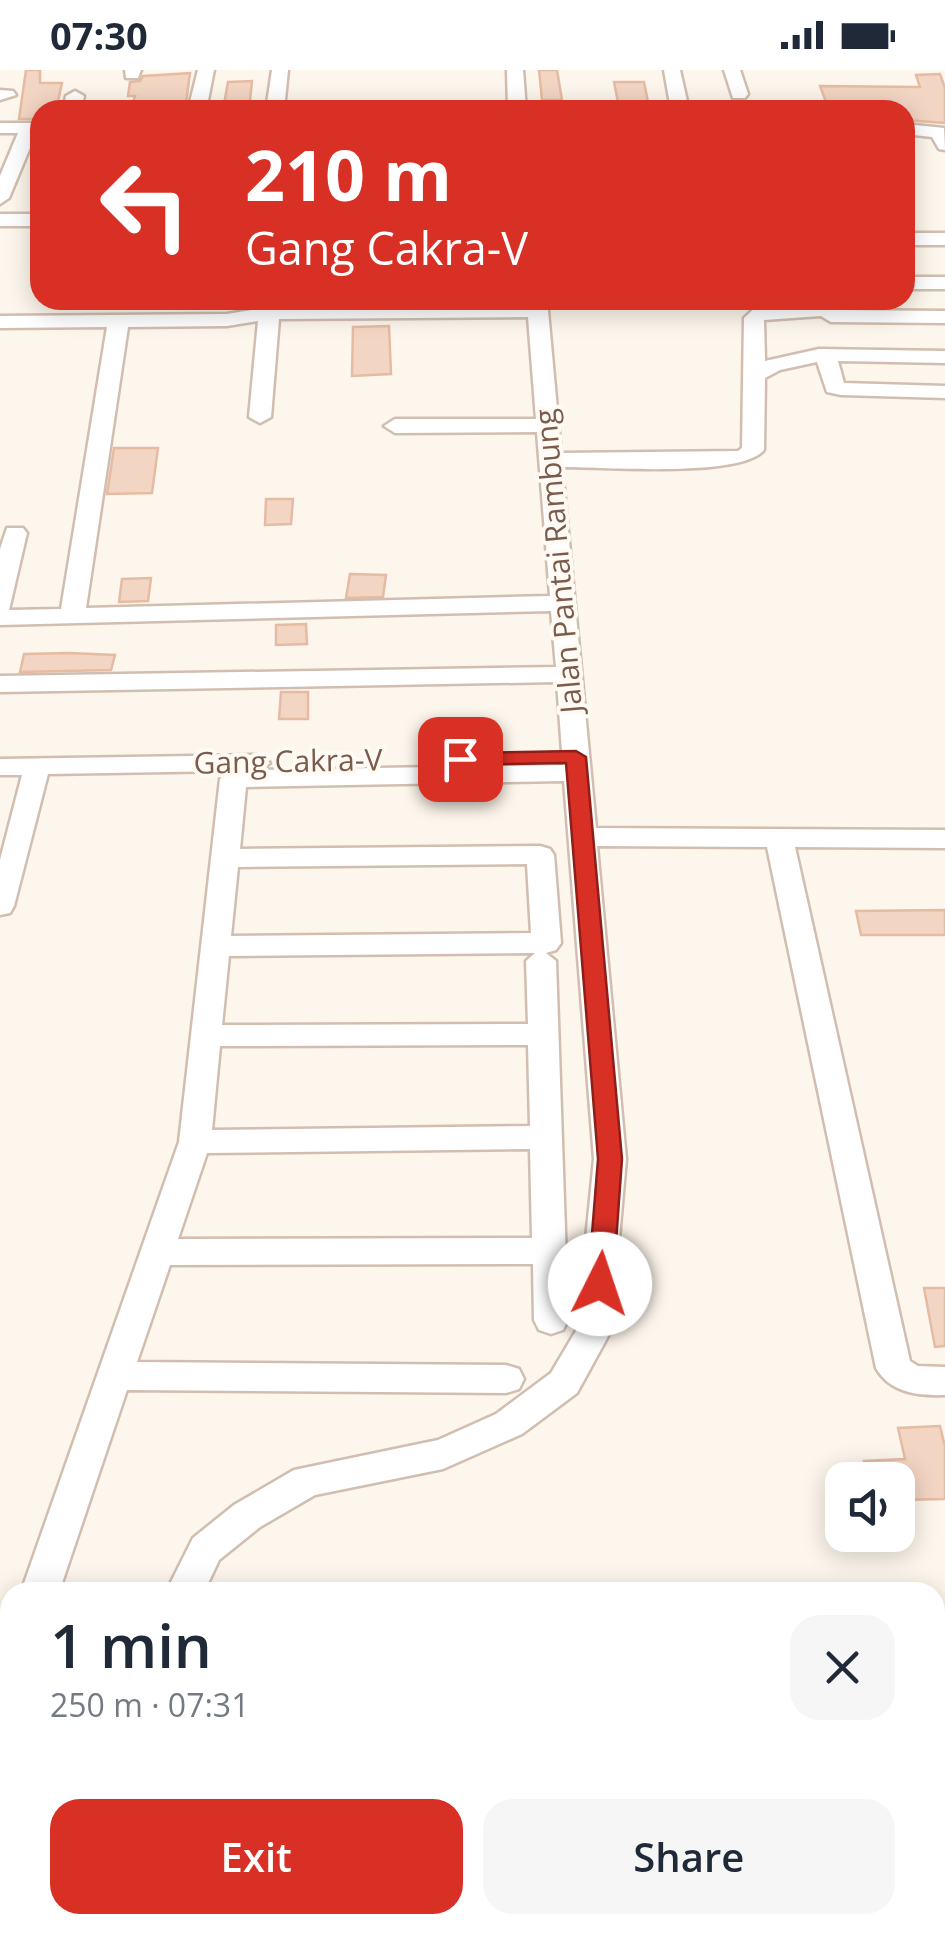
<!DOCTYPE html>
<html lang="en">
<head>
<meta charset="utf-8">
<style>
	body { margin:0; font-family:"Open Sans",sans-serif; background:#f6f6f7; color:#1f2937; height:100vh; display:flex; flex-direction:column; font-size:38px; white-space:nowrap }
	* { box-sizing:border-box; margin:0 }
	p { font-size:32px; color:#747a83 }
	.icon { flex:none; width:55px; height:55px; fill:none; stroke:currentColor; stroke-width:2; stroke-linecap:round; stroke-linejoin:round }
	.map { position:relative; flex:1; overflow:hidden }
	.sheet { position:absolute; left:0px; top:1512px; width:945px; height:352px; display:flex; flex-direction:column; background:#fff; border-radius:30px 30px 0 0; box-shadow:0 5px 25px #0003 }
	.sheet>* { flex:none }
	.banner { position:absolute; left:30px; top:30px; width:885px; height:210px; border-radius:30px; box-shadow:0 5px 25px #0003; background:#d93025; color:#fff; overflow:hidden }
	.tools { position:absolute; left:825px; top:1392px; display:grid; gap:20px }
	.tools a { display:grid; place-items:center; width:90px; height:90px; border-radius:20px; background:#fff; box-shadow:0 5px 25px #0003; font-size:50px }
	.pin { position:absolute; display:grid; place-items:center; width:85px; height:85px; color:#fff; margin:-42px; border-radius:20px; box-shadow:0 5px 15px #0006 }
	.me { position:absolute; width:110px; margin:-55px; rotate:4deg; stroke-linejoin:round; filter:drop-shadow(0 0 8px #0008) }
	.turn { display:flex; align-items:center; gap:35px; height:210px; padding:0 50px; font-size:45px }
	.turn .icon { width:130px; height:130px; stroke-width:2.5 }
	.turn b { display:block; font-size:70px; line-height:85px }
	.round { display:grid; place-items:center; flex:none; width:105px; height:105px; border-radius:30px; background:#f6f6f7 }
	.head { display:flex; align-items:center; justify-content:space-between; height:170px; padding:0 50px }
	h1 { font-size:60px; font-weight:600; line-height:75px }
	.primary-button { display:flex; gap:20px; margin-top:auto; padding:20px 50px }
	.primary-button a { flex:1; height:115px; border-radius:30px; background:#d93025; color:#fff; font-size:40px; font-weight:600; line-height:115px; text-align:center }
	.primary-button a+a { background:#f6f6f7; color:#1f2937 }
	.status { display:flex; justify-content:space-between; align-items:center; height:70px; padding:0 50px; background:#fff; direction:ltr }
	.status svg { height:28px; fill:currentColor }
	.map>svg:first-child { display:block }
	.building { fill:#f3d5c3; stroke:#e6bba3; stroke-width:2.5 }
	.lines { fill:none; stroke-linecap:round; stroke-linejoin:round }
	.minor-casing { stroke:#d1beb0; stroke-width:5 }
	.minor { fill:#fff; fill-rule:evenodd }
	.route { fill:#d93025; stroke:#8d1f18; stroke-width:2.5 }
	.labels { text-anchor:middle; stroke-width:8; stroke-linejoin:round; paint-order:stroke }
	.street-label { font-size:30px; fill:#7a5c4d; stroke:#fffaf3 }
</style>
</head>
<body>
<div class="status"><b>07:30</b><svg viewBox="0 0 49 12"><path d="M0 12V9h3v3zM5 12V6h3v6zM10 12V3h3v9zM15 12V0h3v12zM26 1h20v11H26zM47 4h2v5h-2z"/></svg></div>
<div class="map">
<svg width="945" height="1863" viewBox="0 0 945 1863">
	<rect width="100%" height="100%" fill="#fdf6ec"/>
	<g class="building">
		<polygon points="26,0 40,0 40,13 62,13 56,40 40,40 40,49 19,49"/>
		<polygon points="539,0 557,0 562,30 542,30"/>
		<polygon points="190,3 185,40 131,40 135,26 128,26 130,12 140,11 143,6"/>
		<polygon points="940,4 945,18 945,53 905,50 905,40 829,40 820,16 920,17 916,5"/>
		<polygon points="252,11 249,40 223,40 228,12"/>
		<polygon points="614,12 644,12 649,37 619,37"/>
		<polygon points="389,256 391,304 352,306 353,257"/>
		<polygon points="114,378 158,378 152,423 107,424"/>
		<polygon points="266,429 293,429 291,454 265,455"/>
		<polygon points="350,504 386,505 383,527 346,528"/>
		<polygon points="151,508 148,531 119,532 122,509"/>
		<polygon points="306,554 307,574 276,575 276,555"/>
		<polygon points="69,583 115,585 111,600 20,602 24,584"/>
		<polygon points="281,622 308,622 308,649 279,649"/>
		<polygon points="945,840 945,865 861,865 856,841"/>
		<polygon points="924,1218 945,1218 945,1276 935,1277"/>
		<polygon points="940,1356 945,1377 945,1429 898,1430 898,1410 868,1410 864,1391 905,1389 898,1358"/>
	</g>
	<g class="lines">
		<defs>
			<g id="minor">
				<polygon points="125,0 141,0 138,8 126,8"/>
				<polygon points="198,0 214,0 206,40 188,40"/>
				<polygon points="272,0 288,0 284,40 266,40"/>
				<polygon points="507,0 523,0 526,40 508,40"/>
				<polygon points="664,0 680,0 689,40 671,40"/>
				<polygon points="724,0 740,0 748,24 745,28 733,28"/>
				<polygon points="0,20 13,21 16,25 0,30"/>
				<polygon points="75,21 84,26 81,40 63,40 66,26"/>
				<polygon points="0,53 40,53 40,63 36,63 9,128 0,134 0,106 18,63 0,63"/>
				<polygon points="905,54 944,58 945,80 939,79 932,67 905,64"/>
				<rect x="0" y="144" width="40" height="12"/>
				<rect x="905" y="163" width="40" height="12"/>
				<rect x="905" y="207" width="40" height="12"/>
				<path d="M527,230H547L561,383L738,381L742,378L744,248L756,237L829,234L839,240L945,241V253L831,252L821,246L764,250L765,291L819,279L945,281V293L838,291L844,313L945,316V328L841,325L827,322L817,292L780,300L765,308L764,380C741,408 603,397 562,397L596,758L945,760V778L795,777L910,1291L918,1296L945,1297V1325C919,1326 890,1323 876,1298L767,777L597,776L626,1089L611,1260L606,1270L577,1323L522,1364L443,1399L315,1425L260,1457L219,1490L204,1522H166L193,1468L234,1435L294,1400L438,1370L496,1344L551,1303L577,1259L594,1089L564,711L246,717L240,779L540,776L550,779L554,785L561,873L556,880L546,883L556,891L568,1250L563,1260L551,1264L539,1260L534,1250L533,1194L170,1195L137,1292L506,1295L519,1299L524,1309L519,1319L506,1323L127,1320L59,1522H21L179,1072L220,709L230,701L48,704L14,836L10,843L0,845V790L22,705H0V689L257,685L270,693L260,700L563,695L557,612L0,622V606L556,597L551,541L0,555V479L7,458H23L27,463L9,540L61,539L107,257L0,258V246L227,244L269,237L527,235ZM528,247L536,349H395L384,356L395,363L537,362L550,526L86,538L128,257L227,256L258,251L249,347L260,353L271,347L279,249ZM527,794L531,863L231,866L238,797ZM535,883L526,891L528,954L222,955L229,886ZM528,975L530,1056L212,1060L220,976ZM530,1079L532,1168L178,1169L207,1083Z"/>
				<polygon points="10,1591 10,1652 0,1656 0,1595"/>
				<rect x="0" y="1751" width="10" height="40"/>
				<polygon points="35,1855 79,1855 75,1863 31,1863"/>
			</g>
		</defs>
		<use href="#minor" class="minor-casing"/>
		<use href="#minor" class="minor"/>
	</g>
	<polygon class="route" points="576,681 586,687 622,1089 613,1214 610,1221 591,1221 588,1214 598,1089 566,693 460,695 450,689 460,683"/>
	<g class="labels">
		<g class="street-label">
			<text transform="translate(559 491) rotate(-95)" y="10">Jalan Pantai Rambung</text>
			<text transform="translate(288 692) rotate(-1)" y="10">Gang Cakra-V</text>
		</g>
	</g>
</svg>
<div class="tools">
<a><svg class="icon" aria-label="sound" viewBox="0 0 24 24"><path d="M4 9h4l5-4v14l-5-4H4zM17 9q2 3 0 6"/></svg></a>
</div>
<div class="pin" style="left:460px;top:689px;background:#d93025"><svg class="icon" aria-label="arrive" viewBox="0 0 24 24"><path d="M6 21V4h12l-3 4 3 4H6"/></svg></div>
<svg class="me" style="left:600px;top:1214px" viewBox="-20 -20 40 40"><circle r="19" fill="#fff"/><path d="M0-13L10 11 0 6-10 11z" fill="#d93025"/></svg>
<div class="banner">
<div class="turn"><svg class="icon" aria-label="left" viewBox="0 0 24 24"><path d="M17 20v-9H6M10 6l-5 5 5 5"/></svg><div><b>210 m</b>Gang Cakra-V</div></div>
</div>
<section class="sheet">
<div class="head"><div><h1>1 min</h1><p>250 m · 07:31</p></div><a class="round"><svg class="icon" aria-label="close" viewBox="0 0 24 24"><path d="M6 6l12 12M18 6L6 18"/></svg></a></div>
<div class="primary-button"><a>Exit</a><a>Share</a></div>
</section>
</div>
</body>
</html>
